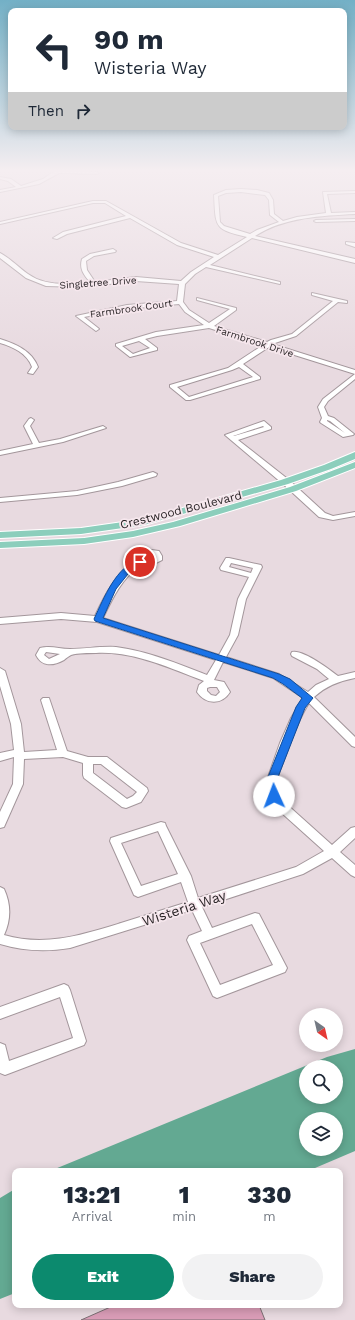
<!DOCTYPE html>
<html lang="en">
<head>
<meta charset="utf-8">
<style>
	body { margin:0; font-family:"Work Sans",sans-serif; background:#f2f2f3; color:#1f2937; height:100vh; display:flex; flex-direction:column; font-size:15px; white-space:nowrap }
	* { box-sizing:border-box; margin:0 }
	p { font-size:13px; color:#747a83 }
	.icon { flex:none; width:22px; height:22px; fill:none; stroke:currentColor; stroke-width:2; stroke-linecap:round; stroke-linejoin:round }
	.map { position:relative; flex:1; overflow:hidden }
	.details { position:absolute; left:12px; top:1168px; width:331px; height:140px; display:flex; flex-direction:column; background:#fff; border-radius:8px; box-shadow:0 2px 10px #0003 }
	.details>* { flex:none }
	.banner { position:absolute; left:8px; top:8px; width:339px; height:122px; border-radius:8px; box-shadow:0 2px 10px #0003; background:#fff; color:#1f2937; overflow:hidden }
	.needle { width:26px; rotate:146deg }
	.tools { position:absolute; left:299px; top:1008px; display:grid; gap:8px }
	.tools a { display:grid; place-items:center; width:44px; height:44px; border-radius:50%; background:#fff; box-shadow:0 2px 10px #0003; font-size:20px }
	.pin { position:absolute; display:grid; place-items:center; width:34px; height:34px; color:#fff; margin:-17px; border:2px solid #fff; border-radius:50%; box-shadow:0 1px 4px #0007 }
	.me { position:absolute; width:44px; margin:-22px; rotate:358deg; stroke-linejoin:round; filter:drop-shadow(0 0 3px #0008) }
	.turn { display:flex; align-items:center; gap:14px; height:84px; padding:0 20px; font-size:18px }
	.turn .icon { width:52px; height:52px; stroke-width:2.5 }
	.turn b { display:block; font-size:28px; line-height:34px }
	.then { display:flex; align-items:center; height:38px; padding:0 20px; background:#0003; gap:8px; font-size:15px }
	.eta { display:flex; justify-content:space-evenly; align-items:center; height:68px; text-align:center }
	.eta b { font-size:24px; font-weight:800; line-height:28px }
	.button { display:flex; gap:8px; margin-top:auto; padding:8px 20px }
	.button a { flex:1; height:46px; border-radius:24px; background:#0c8a6e; color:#fff; font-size:16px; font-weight:800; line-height:46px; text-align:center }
	.button a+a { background:#f2f2f3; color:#1f2937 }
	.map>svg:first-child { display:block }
	.water { fill:#63a992; fill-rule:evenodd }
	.building { fill:#da9db7; stroke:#7b6e73 }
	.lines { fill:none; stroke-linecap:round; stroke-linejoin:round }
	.minor-casing { stroke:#a3969b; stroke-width:2 }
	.major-casing { stroke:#fff; stroke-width:2 }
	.minor { fill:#fff; fill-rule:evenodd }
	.major { fill:#8ccebc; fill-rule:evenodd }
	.route { fill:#1a73e8; stroke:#114b97 }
	.labels { text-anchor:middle; stroke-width:3.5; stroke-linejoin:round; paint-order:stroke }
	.far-street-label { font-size:10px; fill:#2b2628; stroke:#f6e7ed }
	.street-label { font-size:12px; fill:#2b2628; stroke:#f6e7ed }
	.near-street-label { font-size:14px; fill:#2b2628; stroke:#f6e7ed }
</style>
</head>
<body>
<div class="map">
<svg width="355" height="1320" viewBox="0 0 355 1320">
	<rect width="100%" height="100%" fill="#e8dae0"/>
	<g class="water">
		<path d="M355,1049V1151L308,1171H50L327,1057ZM306,1067H336V1097H306ZM306,1119H336V1149H306Z"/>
		<polygon points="15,1189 15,1293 0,1299 0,1198"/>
	</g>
	<polygon class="building" points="115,1305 259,1305 265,1320 81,1320"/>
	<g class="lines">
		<defs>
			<g id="minor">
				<polygon points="56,170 97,172 99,173 97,174 59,173 39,184 0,192 0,190 16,187 8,181 0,179 0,177 11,179 21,186 43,179"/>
				<path d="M241,189L257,190L269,193L273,200L274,214L283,221L297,217L326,213L323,192L355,191V193L327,194L331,213L355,212V214C321,216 284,217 255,236L355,259V263L252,238L210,265L280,282V284L206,267L195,274L185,284L183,302L189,310L209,323L230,309L197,300V298L236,308V310L214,326L267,342L271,340L292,334L333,301L312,295V293L347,301V303L338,302L296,336L272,344L355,370V374L269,347L243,364L260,377V379L190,400H186L170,387V385L228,368L263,345L209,328L157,336L145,339L157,348V350L130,357L116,346V344L156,332L204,325L185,312L179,304L127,309L84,317L98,328L99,329L96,331L76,316L127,305L177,301L179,284L136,281L82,287L46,286L26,278L0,258V253C10,258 19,268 28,274C44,286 71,285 90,282C84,275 79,269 82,259L90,254L113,249L116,251L115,252L94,256L86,261L87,270L95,282L136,277L181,281L191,272L214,257L177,245L130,218L67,234L57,239L53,238L63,232L126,216L105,203H93L0,224V222L93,201H106L181,243L218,255L247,237C213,229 216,227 214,195L226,190ZM241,192L265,195L269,200L270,215L279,222L257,230L250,234L224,226L220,222L218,196L226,193ZM139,341L150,348L133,354L122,346ZM239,367L253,377L189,397L177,387L232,370Z"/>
				<polygon points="355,219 355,221 316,222 314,221 316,220"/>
				<polygon points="346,242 355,243 355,247 346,244"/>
				<path d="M0,339C16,344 32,351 38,367L33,374L28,373L32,367C27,353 13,347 0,343Z"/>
				<path d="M355,374V379L328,401L324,407L328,416L334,418L354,434L353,435L343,437L321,423L320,422L322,418L318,407L323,399ZM327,420L330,421L345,433L327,421Z"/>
				<polygon points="31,418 34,420 30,426 39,443 60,439 103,426 106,428 63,442 0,455 0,451 33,444 24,426 29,419"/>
				<path d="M264,421L271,427V429L238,440L289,480L325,513L333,516L355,512V516L333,520L319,517L283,484L225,435ZM263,426L264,427L234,436H233Z"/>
				<polygon points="153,472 157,474 156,476 122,486 77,495 0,502 0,498 77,491 118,482"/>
				<path d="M144,549L159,551L162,556V560L150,566L141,565C122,578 113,597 103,618L219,655L230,635L238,599L249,577L221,570L220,568L226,558H229L261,565L262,567L246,599L238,635L226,657L279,674L308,692L316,685L329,679L317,669L292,656L291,654L292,652C302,649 329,669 338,676L355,672V678C339,681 326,686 314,697L355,737V747L352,746L309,703C298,720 291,741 284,760C282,766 279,772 278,777C276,786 278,794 283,801L332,845L351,828L355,827V838L340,852L355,865V877L351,875L332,858L303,874L202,907L212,928L255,913L259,914L287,968L285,972L217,998L213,996L187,940L189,936L202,931L192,910L70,948C46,952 23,951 0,944V887L4,889C11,904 11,920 4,935C45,947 82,935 121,923C143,916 166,909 188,902L181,882L138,897L134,895L110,841L111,838L161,822L165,823L166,826L191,876L198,898L296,867L324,851L275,807L268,792V777L280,743L291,718L303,698L273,678L223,662L214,680L224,682L230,692C222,705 206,705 197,692L199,685L204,681C169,668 134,651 96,653C88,653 78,653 71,655C69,656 66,658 64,660C53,666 42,667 36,655L40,648C51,645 59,649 70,649C86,649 101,646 116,647C148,651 178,664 207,675L216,660L97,622L61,619L0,624V618L61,613L95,616C105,594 115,575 136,561L134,559L136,554ZM148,554L153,555L154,559L149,561L143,560V557ZM231,563L253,568L251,573L229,567ZM46,652L60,654L49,659L44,655ZM210,687H217L220,692L216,696L211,695L207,691V688ZM158,831L178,874L141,886L121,843ZM252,924L273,965L220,985L200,943Z"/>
				<path d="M0,668L5,671L21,724L24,752L57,750L41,700L43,698H49L67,751L88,757H107L147,788L148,791L141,802L126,808L122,807L84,778L83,775V763L63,757L24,759L23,784L4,827L0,828V812L13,784L14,757L0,761V753L14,750L11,724L0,686ZM93,764H101L137,792L133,796L127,799L93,773Z"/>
				<polygon points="64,984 68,986 70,990 86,1041 84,1045 5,1075 0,1073 0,1043 5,1045 9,1061 73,1038 60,997 0,1019 0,1007"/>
			</g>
			<g id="major">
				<polygon points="355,452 355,459 331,469 288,484 144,525 81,534 0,538 0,532 81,528 144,519 281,480 324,465"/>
				<polygon points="355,462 355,468 296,491 180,526 133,537 84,544 0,548 0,542 84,538 133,531 173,522 290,487"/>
			</g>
		</defs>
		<use href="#minor" class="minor-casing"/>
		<use href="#major" class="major-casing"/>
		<use href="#minor" class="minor"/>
		<use href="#major" class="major"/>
	</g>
	<linearGradient id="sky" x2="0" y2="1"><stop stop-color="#73b0c6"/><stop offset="0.48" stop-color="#f5eef1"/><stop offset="1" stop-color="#f5eef1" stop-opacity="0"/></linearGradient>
	<rect width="355" height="355" fill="url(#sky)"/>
	<path class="route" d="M140,559L144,562L128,574L116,589L103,618L279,674L290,679L313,698L305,708L278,777L277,789L279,796L277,799H270C266,792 267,785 268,777L296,707L302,698L283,684L273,678L95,621L94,619C104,598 116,566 140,559Z"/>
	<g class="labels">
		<g class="far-street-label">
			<text transform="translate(98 282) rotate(-4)" y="4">Singletree Drive</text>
			<text transform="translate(131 308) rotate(-8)" y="4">Farmbrook Court</text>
			<text transform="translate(255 341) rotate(18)" y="4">Farmbrook Drive</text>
		</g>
		<g class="street-label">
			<text transform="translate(181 510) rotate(-14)" y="4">Crestwood Boulevard</text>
		</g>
		<g class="near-street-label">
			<text transform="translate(184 908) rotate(-18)" y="5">Wisteria Way</text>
		</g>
	</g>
</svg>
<div class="tools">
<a><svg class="needle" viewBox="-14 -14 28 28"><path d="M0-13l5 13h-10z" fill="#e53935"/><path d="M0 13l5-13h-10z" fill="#747a83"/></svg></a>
<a><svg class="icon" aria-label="search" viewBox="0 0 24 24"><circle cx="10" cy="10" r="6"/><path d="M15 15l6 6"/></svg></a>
<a><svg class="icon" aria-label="layers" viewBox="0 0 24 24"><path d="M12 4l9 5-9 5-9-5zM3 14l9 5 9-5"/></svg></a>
</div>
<div class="pin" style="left:140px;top:562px;background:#d93025"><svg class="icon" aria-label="arrive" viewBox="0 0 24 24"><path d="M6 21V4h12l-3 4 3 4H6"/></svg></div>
<svg class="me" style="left:274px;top:796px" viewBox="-20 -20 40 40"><circle r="19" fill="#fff"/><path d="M0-13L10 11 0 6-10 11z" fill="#1a73e8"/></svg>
<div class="banner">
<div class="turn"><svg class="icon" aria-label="left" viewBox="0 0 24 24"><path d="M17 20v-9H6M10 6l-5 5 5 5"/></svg><div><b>90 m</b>Wisteria Way</div></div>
<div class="then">Then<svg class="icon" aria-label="right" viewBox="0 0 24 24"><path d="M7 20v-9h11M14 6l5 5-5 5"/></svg></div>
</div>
<section class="details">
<div class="eta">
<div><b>13:21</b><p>Arrival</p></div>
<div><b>1</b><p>min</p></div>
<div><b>330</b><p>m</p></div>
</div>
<div class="button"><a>Exit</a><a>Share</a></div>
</section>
</div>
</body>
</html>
